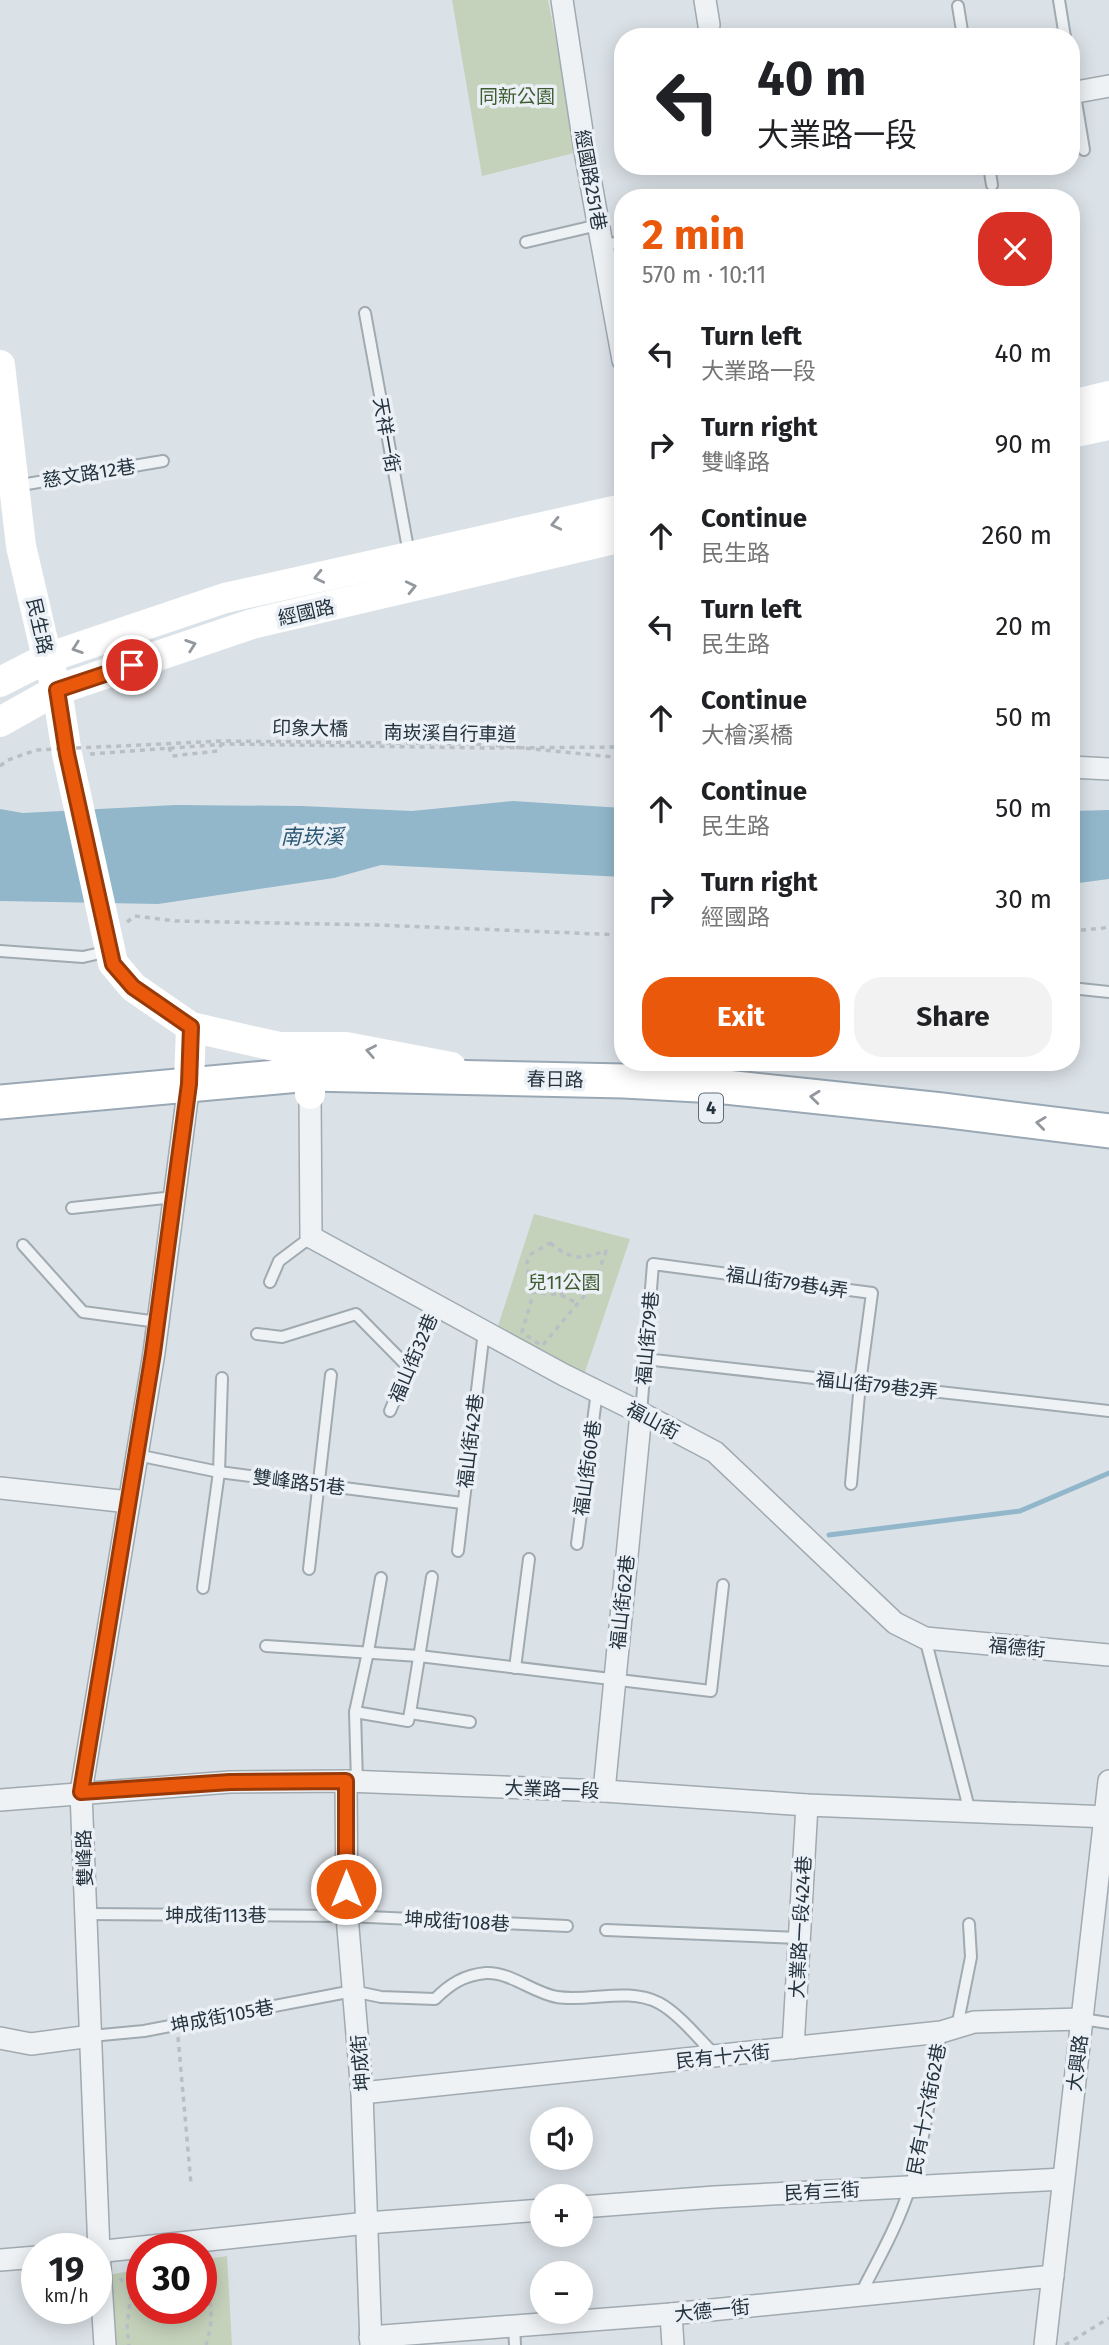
<!DOCTYPE html>
<html lang="en">
<head>
<meta charset="utf-8">
<style>
	body { margin:0; font-family:"Fira Sans","Noto Sans TC",sans-serif; background:#f2f2f2; color:#202124; height:100vh; display:flex; flex-direction:column; font-size:26px; white-space:nowrap }
	* { box-sizing:border-box; margin:0 }
	p { font-size:23px; color:#757577 }
	.icon { flex:none; width:38px; height:38px; fill:none; stroke:currentColor; stroke-width:2; stroke-linecap:round; stroke-linejoin:round }
	.map { position:relative; flex:1; overflow:hidden }
	.side { position:absolute; left:614px; top:189px; width:466px; height:882px; display:flex; flex-direction:column; background:#fff; border-radius:28px; box-shadow:0 4px 18px #0003 }
	.side>* { flex:none }
	.guide { position:absolute; left:614px; top:28px; width:466px; height:147px; border-radius:28px; box-shadow:0 4px 18px #0003; background:#fff; color:#202124; overflow:hidden }
	.buttons { position:absolute; left:530px; top:2107px; display:grid; gap:14px }
	.buttons a { display:grid; place-items:center; width:63px; height:63px; border-radius:50%; background:#fff; box-shadow:0 4px 18px #0003; font-size:35px }
	.speed { position:absolute; left:21px; top:2233px; display:flex; gap:14px; font-size:35px; font-weight:700; text-align:center }
	.speed>* { display:grid; place-content:center; width:91px; height:91px; border-radius:50%; background:#fff; box-shadow:0 4px 18px #0003; line-height:1 }
	.speed small { font-size:18px; font-weight:400 }
	.speed .limit { border:10px solid #d22; background:#fff; color:#111 }
	.pin { position:absolute; display:grid; place-items:center; width:60px; height:60px; color:#fff; margin:-30px; border:4px solid #fff; border-radius:50%; box-shadow:0 2px 7px #0007 }
	.me { position:absolute; width:77px; margin:-38px; rotate:0deg; stroke-linejoin:round; filter:drop-shadow(0 0 5px #0008) }
	.turn { display:flex; align-items:center; gap:24px; height:147px; padding:0 28px; font-size:32px }
	.turn .icon { width:91px; height:91px; stroke-width:2.5 }
	.turn b { display:block; font-size:49px; line-height:60px }
	.round { display:grid; place-items:center; flex:none; width:74px; height:74px; border-radius:28px; background:#f2f2f2 }
	.overview { display:flex; align-items:center; justify-content:space-between; height:119px; padding:0 28px }
	h1 { font-size:42px; font-weight:700; line-height:52px; color:#ea580c }
	.button { display:flex; gap:14px; margin-top:auto; padding:14px 28px }
	.button a { flex:1; height:80px; border-radius:28px; background:#ea580c; color:#fff; font-size:28px; font-weight:700; line-height:80px; text-align:center }
	.button a+a { background:#f2f2f2; color:#202124 }
	ul { padding:0; list-style:none }
	li { display:flex; align-items:center; gap:21px; height:91px; padding:0 28px }
	li div { flex:1 }
	li b { display:block; font-size:26px }
	li em { font-style:normal }
	.map>svg:first-child { display:block }
	.green { fill:#c5d2bb }
	.water { fill:#92b7cb }
	.lines { fill:none; stroke-linecap:round; stroke-linejoin:round }
	.stream { stroke:#92b7cb; stroke-width:5 }
	.lane-casing { stroke:#a0aab1; stroke-width:14 }
	.street-casing { stroke:#a0aab1; stroke-width:24 }
	.primary-casing { stroke:#99a8b4; stroke-width:37 }
	.path { stroke:#b9c0c5; stroke-width:3.5; stroke-dasharray:5 5; stroke-linecap:butt }
	.lane { stroke:#eef2f5; stroke-width:10 }
	.street { stroke:#eef2f5; stroke-width:21 }
	.secondary { stroke:#fff; stroke-width:30 }
	.primary { stroke:#fff; stroke-width:33 }
	.path-bridge { stroke:#b9c0c5; stroke-width:3.5; stroke-dasharray:5 5; stroke-linecap:butt }
	.oneway { stroke:#92989e }
	.route-casing { stroke:#983908; stroke-width:18 }
	.route { stroke:#ea580c; stroke-width:12 }
	.labels { text-anchor:middle; stroke-width:7; stroke-linejoin:round; paint-order:stroke }
	.shield { fill:#eaf0f5; stroke:#5f6b75; stroke-width:2 }
	.shield-label { font-size:18px; font-weight:bold; fill:#24323e }
	.park-label { font-size:19px; fill:#3f5b30; stroke:#eaf0f5 }
	.street-label { font-size:19px; fill:#24323e; stroke:#eaf0f5 }
	.water-label { font-size:21px; font-style:italic; fill:#2b5875; stroke:#eaf0f5 }
</style>
</head>
<body>
<div class="map">
<svg width="1109" height="2345" viewBox="0 0 1109 2345">
	<rect width="100%" height="100%" fill="#dbe2e7"/>
	<g class="green">
		<polygon points="452,0 548,0 578,152 482,176"/>
		<polygon points="534,1214 630,1239 584,1375 498,1326"/>
		<polygon points="227,2256 232,2345 113,2345 108,2275 142,2269 142,2308 201,2308 201,2260"/>
	</g>
	<g class="water">
		<polygon points="513,801 623,808 623,877 381,865 334,878 158,904 0,901 0,809 23,813 175,805 302,806 412,811"/>
		<polygon points="1109,810 1109,879 1071,884 1071,811"/>
	</g>
	<g class="lines">
		<polyline class="stream" points="829,1535 1020,1511 1109,1473"/>
		<defs>
			<g id="lane">
				<polyline points="1059,0 1065,37"/>
				<polyline points="958,6 963,37"/>
				<polyline points="1071,71 1084,150"/>
				<polyline points="989,166 992,185"/>
				<polyline points="526,242 598,225"/>
				<polyline points="602,245 623,242"/>
				<polyline points="365,313 409,554"/>
				<polyline points="15,486 163,461"/>
				<polyline points="0,951 83,957 109,951"/>
				<polyline points="1071,988 1109,992"/>
				<polyline points="72,1208 174,1197"/>
				<polyline points="23,1245 83,1312 158,1322"/>
				<polyline points="270,1282 279,1261 311,1237"/>
				<polyline points="257,1334 282,1337 356,1314 409,1368"/>
				<polyline points="645,1359 1109,1411"/>
				<polyline points="390,1411 435,1305"/>
				<polyline points="641,1413 653,1264 872,1293 860,1383 851,1484"/>
				<polyline points="137,1455 219,1472 462,1503"/>
				<polyline points="577,1544 597,1391"/>
				<polyline points="458,1551 484,1331"/>
				<polyline points="309,1569 331,1375"/>
				<polyline points="203,1588 219,1472 222,1378"/>
				<polyline points="925,1638 970,1812"/>
				<polyline points="266,1646 419,1656 711,1691 723,1585"/>
				<polyline points="515,1668 529,1559"/>
				<polyline points="355,1712 408,1721 410,1713 470,1722"/>
				<polyline points="410,1713 432,1577"/>
				<polyline points="357,1782 355,1712 368,1652 381,1578"/>
				<polyline points="86,1914 347,1916 567,1926"/>
				<polyline points="606,1930 799,1938"/>
				<polyline points="1082,2019 1109,2023"/>
				<polyline points="957,2027 971,1957 969,1924"/>
				<path d="M91,2036L144,2031L353,1991L381,1997L435,1999C450,1984 464,1975 486,1973C511,1972 533,1993 557,1997C590,2002 628,1987 659,2003C678,2013 699,2039 714,2054"/>
				<path d="M860,2295C878,2260 898,2225 910,2187C926,2137 931,2083 941,2032"/>
				<polyline points="514,2327 515,2345"/>
			</g>
			<g id="street">
				<polyline points="562,0 585,151 623,360"/>
				<polyline points="705,0 709,25"/>
				<polyline points="1071,93 1109,86"/>
				<polyline points="1071,767 1109,769"/>
				<polyline points="310,1094 311,1237 564,1375 641,1413 715,1452 895,1623 925,1638 1109,1655"/>
				<polyline points="0,1488 129,1502"/>
				<polyline points="346,1781 347,1916 362,2093 371,2345"/>
				<polyline points="604,1791 641,1413"/>
				<polyline points="0,1800 230,1782 346,1781 604,1791 807,1805 1109,1817"/>
				<polyline points="0,2038 31,2044 91,2036"/>
				<polyline points="793,2048 807,1805"/>
				<polyline points="362,2093 941,2032 974,2022 1082,2019"/>
				<polyline points="581,2207 715,2197 1063,2179"/>
				<polyline points="96,2252 367,2223 542,2210"/>
				<polyline points="0,2260 37,2257"/>
				<polyline points="671,2314 673,2345"/>
				<polyline points="370,2337 671,2314 1053,2276"/>
				<polyline points="105,2345 99,2252 81,1792 154,1353 189,1084"/>
				<polyline points="1045,2345 1109,1781"/>
			</g>
			<polyline id="primary" points="0,1102 310,1074 624,1081 716,1086 942,1110 1109,1131"/>
		</defs>
		<use href="#lane" class="lane-casing"/>
		<use href="#street" class="street-casing"/>
		<use href="#primary" class="primary-casing"/>
		<g class="path">
			<polyline points="90,754 226,744 485,748 623,747"/>
			<polyline points="127,922 135,916 175,921 378,925 623,935"/>
			<polyline points="1071,931 1104,928 1109,924"/>
			<path d="M550,1243C573,1261 580,1259 606,1251L594,1284L542,1346L522,1332L531,1302L527,1262L531,1254Z"/>
			<polyline points="531,1284 547,1277"/>
			<polyline points="531,1292 561,1295 577,1303"/>
			<polyline points="561,1295 563,1286"/>
			<polyline points="178,2037 191,2184"/>
			<polyline points="120,2278 131,2292 127,2326 129,2345"/>
			<path d="M201,2285L207,2289C213,2309 212,2326 206,2345"/>
			<polyline points="131,2292 142,2286"/>
			<polyline points="1065,2345 1109,2318"/>
		</g>
		<use href="#lane" class="lane"/>
		<use href="#street" class="street"/>
		<g class="secondary">
			<polyline points="0,365 21,546 47,658 57,690 67,754 113,963 133,987 191,1027 279,1047 310,1074 310,1094"/>
			<polyline points="1071,405 1109,396"/>
			<polyline points="1071,433 1109,425"/>
			<polyline points="0,682 47,658 225,598 623,509"/>
			<polyline points="0,722 57,690 252,624 623,537"/>
			<polyline points="279,1047 346,1047 451,1067"/>
			<polyline points="189,1084 191,1027"/>
		</g>
		<use href="#primary" class="primary"/>
		<g class="path-bridge">
			<polyline points="169,747 172,756 218,751 223,741"/>
			<polyline points="0,766 8,760 36,750 223,741 482,744 623,758"/>
		</g>
	</g>
	<defs><path id="oneway-chevron" d="M-2-3.5L2.5 0L-2 3.5" fill="none" stroke-width="1.6" stroke-linecap="round" stroke-linejoin="round" transform="scale(1.75)"/></defs>
	<g class="oneway">
		<use href="#oneway-chevron" transform="translate(556 524) rotate(167)"/>
		<use href="#oneway-chevron" transform="translate(319 577) rotate(167)"/>
		<use href="#oneway-chevron" transform="translate(411 587) rotate(-13)"/>
		<use href="#oneway-chevron" transform="translate(191 645) rotate(-19)"/>
		<use href="#oneway-chevron" transform="translate(77 648) rotate(161)"/>
		<use href="#oneway-chevron" transform="translate(371 1051) rotate(-169)"/>
		<use href="#oneway-chevron" transform="translate(815 1097) rotate(-174)"/>
		<use href="#oneway-chevron" transform="translate(1041 1123) rotate(-173)"/>
	</g>
	<g class="lines">
		<defs>
			<polyline id="route" points="132,665 57,690 67,754 113,964 133,987 191,1027 189,1084 153,1353 81,1792 230,1782 346,1781 346,1889"/>
		</defs>
		<use href="#route" class="route-casing"/>
		<use href="#route" class="route"/>
	</g>
	<g class="labels">
		<rect class="shield" x="699" y="1093.5" width="24" height="29" rx="5"/>
		<g class="shield-label">
			<text x="711" y="1114">4</text>
		</g>
		<g class="park-label">
			<text x="517" y="103">同新公園</text>
			<text x="564" y="1289">兒11公園</text>
		</g>
		<g class="street-label">
			<text transform="translate(591 180) rotate(80)" y="7">經國路251巷</text>
			<text transform="translate(387 435) rotate(80)" y="7">天祥一街</text>
			<text transform="translate(89 473) rotate(-9)" y="7">慈文路12巷</text>
			<text transform="translate(306 612) rotate(-13)" y="7">經國路</text>
			<text transform="translate(40 626) rotate(77)" y="7">民生路</text>
			<text transform="translate(310 728) rotate(1)" y="7">印象大橋</text>
			<text transform="translate(450 733) rotate(1)" y="7">南崁溪自行車道</text>
			<text transform="translate(555 1079) rotate(1)" y="7">春日路</text>
			<text transform="translate(787 1282) rotate(8)" y="7">福山街79巷4弄</text>
			<text transform="translate(647 1338) rotate(-85)" y="7">福山街79巷</text>
			<text transform="translate(413 1358) rotate(-67)" y="7">福山街32巷</text>
			<text transform="translate(877 1385) rotate(6)" y="7">福山街79巷2弄</text>
			<text transform="translate(653 1420) rotate(28)" y="7">福山街</text>
			<text transform="translate(470 1441) rotate(-83)" y="7">福山街42巷</text>
			<text transform="translate(587 1468) rotate(-82)" y="7">福山街60巷</text>
			<text transform="translate(299 1482) rotate(7)" y="7">雙峰路51巷</text>
			<text transform="translate(622 1602) rotate(-84)" y="7">福山街62巷</text>
			<text transform="translate(1017 1647) rotate(5)" y="7">福德街</text>
			<text transform="translate(552 1789) rotate(2)" y="7">大業路一段</text>
			<text transform="translate(84 1858) rotate(-92)" y="7">雙峰路</text>
			<text x="216" y="1922">坤成街113巷</text>
			<text transform="translate(457 1921) rotate(3)" y="7">坤成街108巷</text>
			<text transform="translate(800 1927) rotate(-87)" y="7">大業路一段424巷</text>
			<text transform="translate(222 2016) rotate(-11)" y="7">坤成街105巷</text>
			<text transform="translate(723 2056) rotate(-6)" y="7">民有十六街</text>
			<text transform="translate(360 2063) rotate(-95)" y="7">坤成街</text>
			<text transform="translate(1077 2063) rotate(-83)" y="7">大興路</text>
			<text transform="translate(926 2109) rotate(-79)" y="7">民有十六街62巷</text>
			<text transform="translate(822 2191) rotate(-3)" y="7">民有三街</text>
			<text transform="translate(712 2310) rotate(-6)" y="7">大德一街</text>
		</g>
		<g class="water-label">
			<text x="312" y="844">南崁溪</text>
		</g>
	</g>
</svg>
<div class="buttons">
<a><svg class="icon" aria-label="sound" viewBox="0 0 24 24"><path d="M4 9h4l5-4v14l-5-4H4zM17 9q2 3 0 6"/></svg></a>
<a>+</a>
<a>−</a>
</div>
<div class="speed"><div>19<small>km/h</small></div><div class="limit">30</div></div>
<div class="pin" style="left:132px;top:665px;background:#d93025"><svg class="icon" aria-label="arrive" viewBox="0 0 24 24"><path d="M6 21V4h12l-3 4 3 4H6"/></svg></div>
<svg class="me" style="left:346px;top:1889px" viewBox="-20 -20 40 40"><circle r="17" fill="#ea580c" stroke="#fff" stroke-width="3"/><path d="M0-11L8 9 0 5-8 9z" fill="#fff"/></svg>
<div class="guide">
<div class="turn"><svg class="icon" aria-label="left" viewBox="0 0 24 24"><path d="M17 20v-9H6M10 6l-5 5 5 5"/></svg><div><b>40 m</b>大業路一段</div></div>
</div>
<section class="side">
<div class="overview"><div><h1>2 min</h1><p>570 m · 10:11</p></div><a class="round" style="background:#d93025;color:#fff"><svg class="icon" aria-label="close" viewBox="0 0 24 24"><path d="M6 6l12 12M18 6L6 18"/></svg></a></div>
<ul>
<li><svg class="icon" aria-label="left" viewBox="0 0 24 24"><path d="M17 20v-9H6M10 6l-5 5 5 5"/></svg><div><b>Turn left</b><p>大業路一段</p></div><em>40 m</em></li>
<li><svg class="icon" aria-label="right" viewBox="0 0 24 24"><path d="M7 20v-9h11M14 6l5 5-5 5"/></svg><div><b>Turn right</b><p>雙峰路</p></div><em>90 m</em></li>
<li><svg class="icon" aria-label="ahead" viewBox="0 0 24 24"><path d="M12 20V5M6 11l6-6 6 6"/></svg><div><b>Continue</b><p>民生路</p></div><em>260 m</em></li>
<li><svg class="icon" aria-label="left" viewBox="0 0 24 24"><path d="M17 20v-9H6M10 6l-5 5 5 5"/></svg><div><b>Turn left</b><p>民生路</p></div><em>20 m</em></li>
<li><svg class="icon" aria-label="ahead" viewBox="0 0 24 24"><path d="M12 20V5M6 11l6-6 6 6"/></svg><div><b>Continue</b><p>大檜溪橋</p></div><em>50 m</em></li>
<li><svg class="icon" aria-label="ahead" viewBox="0 0 24 24"><path d="M12 20V5M6 11l6-6 6 6"/></svg><div><b>Continue</b><p>民生路</p></div><em>50 m</em></li>
<li><svg class="icon" aria-label="right" viewBox="0 0 24 24"><path d="M7 20v-9h11M14 6l5 5-5 5"/></svg><div><b>Turn right</b><p>經國路</p></div><em>30 m</em></li>
</ul>
<div class="button"><a>Exit</a><a>Share</a></div>
</section>
</div>
</body>
</html>
